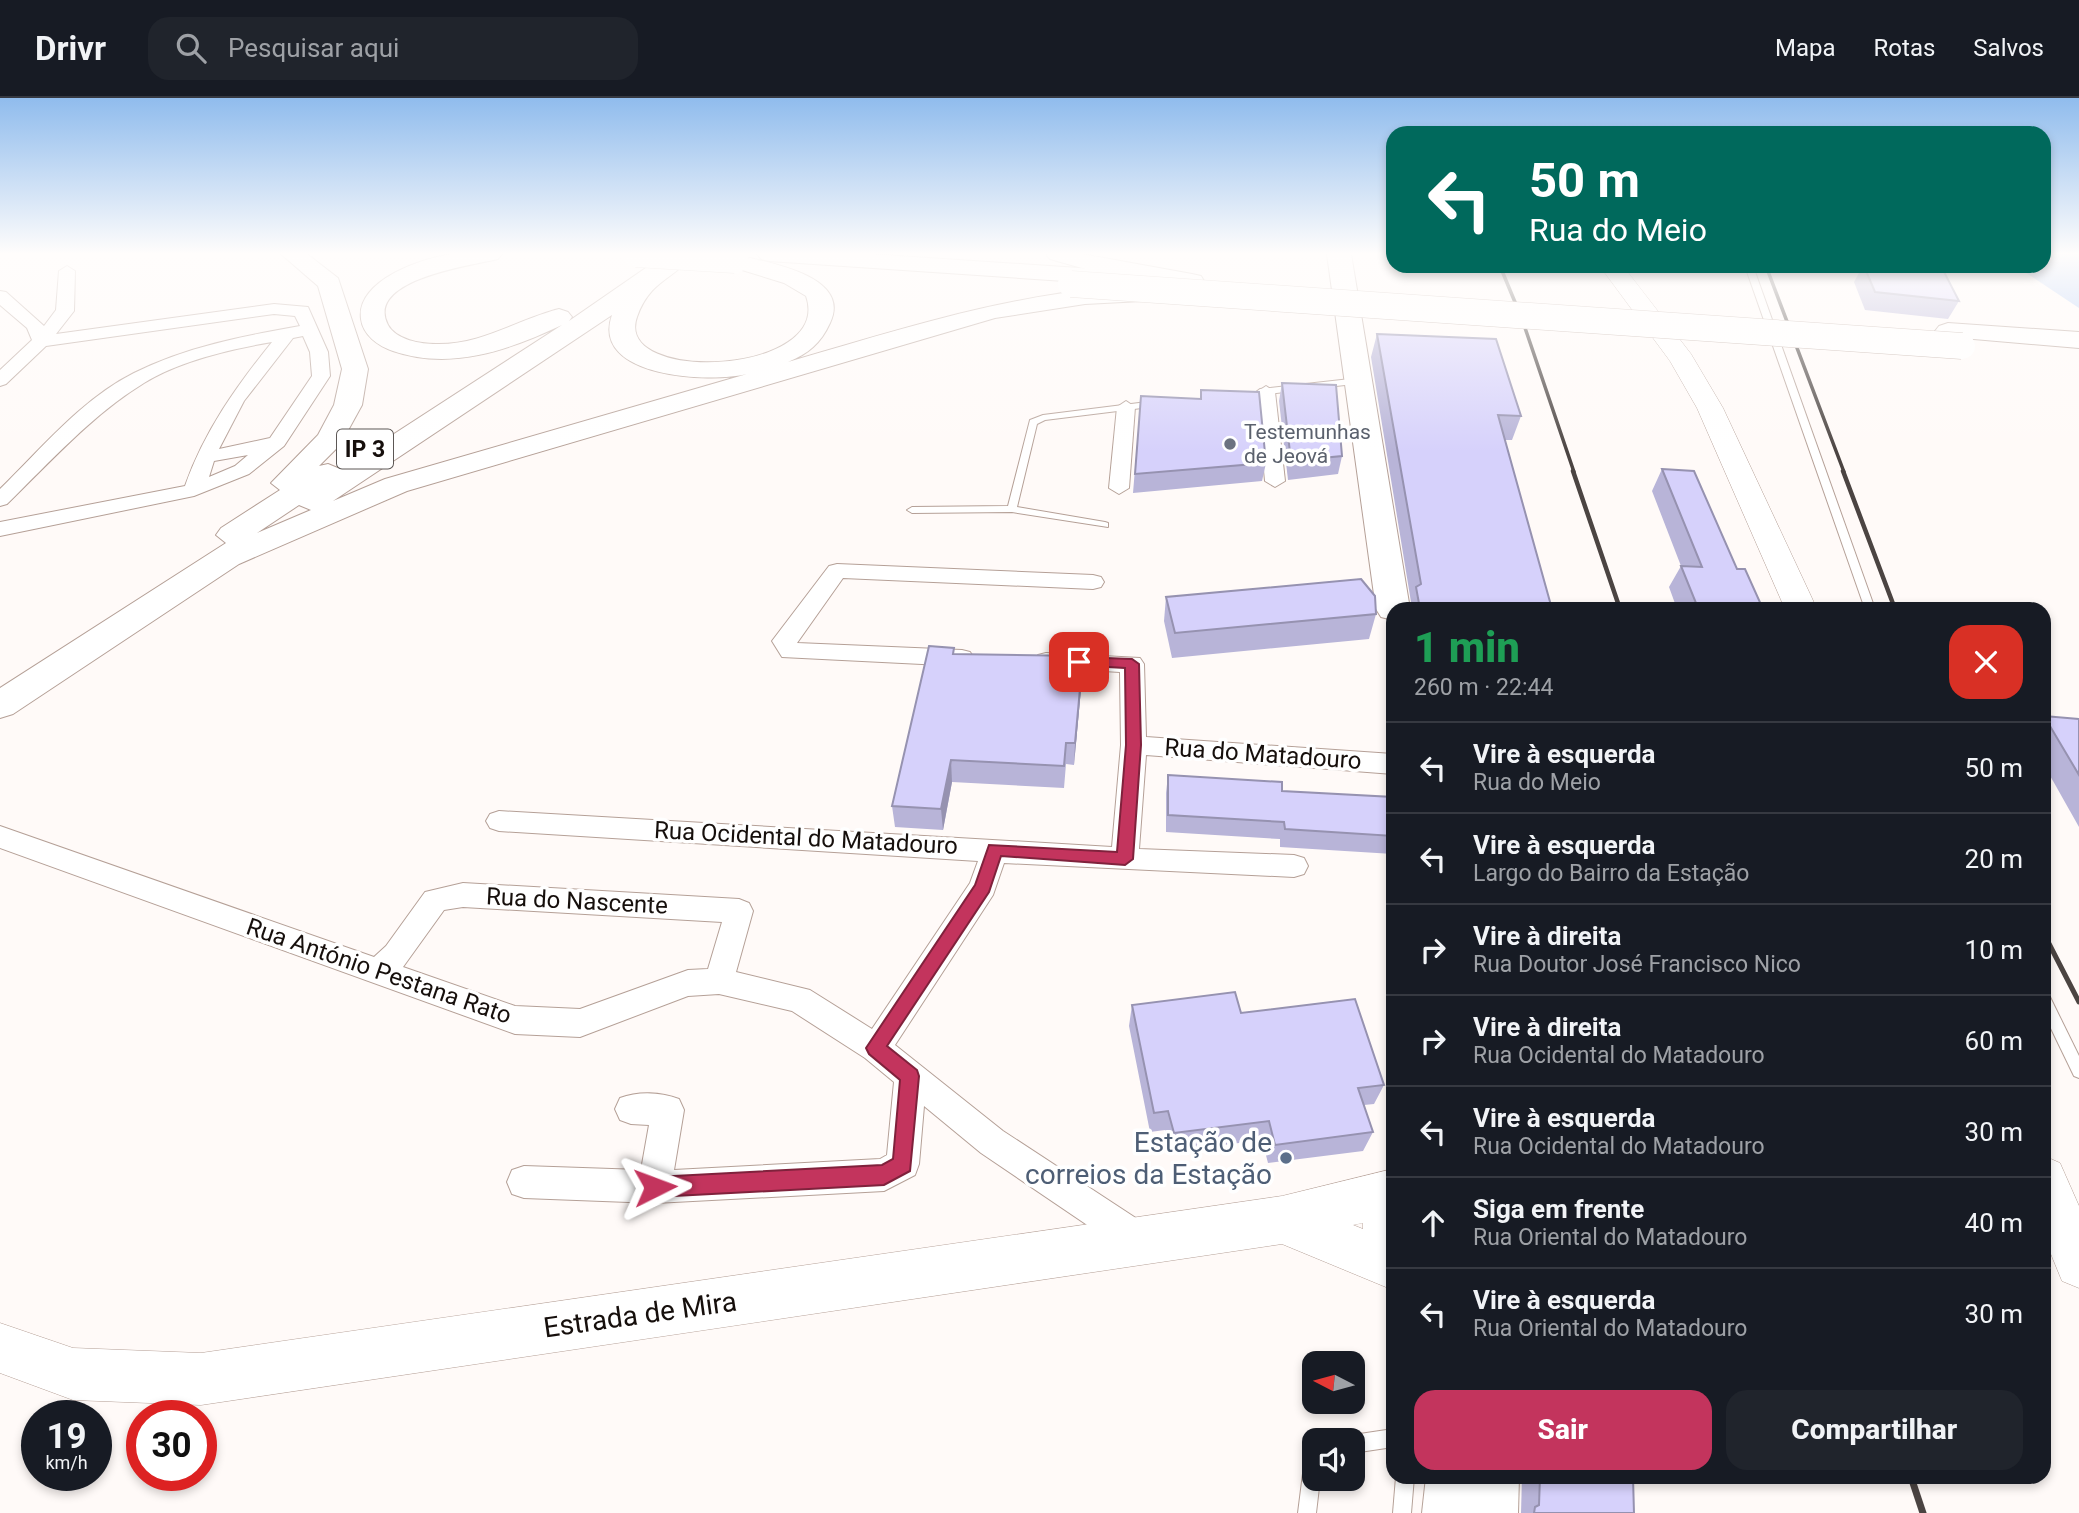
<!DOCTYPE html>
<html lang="pt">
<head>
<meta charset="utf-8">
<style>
	body { margin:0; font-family:Roboto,sans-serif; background:#20242c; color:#f1f3f6; height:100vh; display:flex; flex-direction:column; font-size:26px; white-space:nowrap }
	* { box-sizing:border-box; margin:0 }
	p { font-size:23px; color:#9ea1a6 }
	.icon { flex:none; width:38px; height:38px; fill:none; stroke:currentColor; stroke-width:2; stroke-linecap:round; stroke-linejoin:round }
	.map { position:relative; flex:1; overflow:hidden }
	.sheet { position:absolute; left:1386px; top:504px; width:665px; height:882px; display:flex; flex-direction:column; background:#171b24; border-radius:21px; box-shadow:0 4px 10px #0003 }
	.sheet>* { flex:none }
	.guide { position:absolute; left:1386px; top:28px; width:665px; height:147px; border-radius:21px; box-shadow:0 4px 10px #0003; background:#00695c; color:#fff; overflow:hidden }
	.needle { width:46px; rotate:276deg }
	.tools { position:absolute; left:1302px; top:1253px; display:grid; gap:14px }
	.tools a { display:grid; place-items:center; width:63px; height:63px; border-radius:14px; background:#171b24; box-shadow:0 4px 10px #0003; font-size:35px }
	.speed { position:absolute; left:21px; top:1302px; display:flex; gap:14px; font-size:35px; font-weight:700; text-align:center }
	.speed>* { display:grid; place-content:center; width:91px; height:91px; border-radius:50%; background:#171b24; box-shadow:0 4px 10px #0003; line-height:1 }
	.speed small { font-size:18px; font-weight:400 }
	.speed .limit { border:10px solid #d22; background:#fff; color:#111 }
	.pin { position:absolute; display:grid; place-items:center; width:60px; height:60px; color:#fff; margin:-30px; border-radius:14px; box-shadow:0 4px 10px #0006 }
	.me { position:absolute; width:77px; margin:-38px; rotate:87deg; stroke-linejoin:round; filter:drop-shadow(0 0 5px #0008) }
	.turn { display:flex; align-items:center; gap:24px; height:147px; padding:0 28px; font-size:32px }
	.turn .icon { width:91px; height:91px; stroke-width:2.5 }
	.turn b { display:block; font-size:49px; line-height:60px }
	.round { display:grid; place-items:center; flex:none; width:74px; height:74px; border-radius:21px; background:#20242c }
	.summary { display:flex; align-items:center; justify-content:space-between; height:119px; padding:0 28px }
	h1 { font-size:42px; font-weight:800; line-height:52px; color:#1e9e55 }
	.primary-button { display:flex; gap:14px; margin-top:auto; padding:14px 28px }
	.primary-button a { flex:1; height:80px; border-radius:21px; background:#c3345d; color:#fff; font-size:28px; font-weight:800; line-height:80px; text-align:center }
	.primary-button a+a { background:#20242c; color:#f1f3f6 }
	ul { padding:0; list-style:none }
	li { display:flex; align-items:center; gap:21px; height:91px; padding:0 28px; border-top:2px solid #363941 }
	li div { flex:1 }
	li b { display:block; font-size:26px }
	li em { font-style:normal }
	header { display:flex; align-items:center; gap:42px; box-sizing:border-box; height:98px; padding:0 35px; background:#171b24; border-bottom:2px solid #363941 }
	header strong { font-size:33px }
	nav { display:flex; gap:38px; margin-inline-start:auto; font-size:24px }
	.search { width:490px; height:63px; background:#20242c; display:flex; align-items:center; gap:18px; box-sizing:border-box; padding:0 24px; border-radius:21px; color:#9ea1a6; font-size:26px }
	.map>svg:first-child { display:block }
	.water { fill:#acc7f5 }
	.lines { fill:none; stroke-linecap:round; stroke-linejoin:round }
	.lane-casing { stroke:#b5a097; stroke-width:2 }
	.street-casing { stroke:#b5a097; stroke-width:2 }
	.secondary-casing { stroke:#b5a097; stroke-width:1 }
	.primary-casing { stroke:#b5a097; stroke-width:2 }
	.highway-casing { stroke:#b5a097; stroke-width:2 }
	.lane { fill:#fff; fill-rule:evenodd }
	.street { fill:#fff; fill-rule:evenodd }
	.secondary { fill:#fff; fill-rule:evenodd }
	.primary { fill:#fff; fill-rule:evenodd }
	.highway { fill:#fff; fill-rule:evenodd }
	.rail-far3 { stroke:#4b4442; stroke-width:3.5 }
	.rail-far2 { stroke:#4b4442; stroke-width:4.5 }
	.rail-far1 { stroke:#4b4442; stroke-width:5 }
	.rail { stroke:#4b4442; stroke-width:7 }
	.primary-bridge-casing { stroke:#b5a097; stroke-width:27; stroke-linecap:butt }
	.primary-bridge { stroke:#fff; stroke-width:26 }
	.wall { fill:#b8b4d8 }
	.shaded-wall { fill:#9692b0 }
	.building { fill:#d6d1fb; stroke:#9692b0; stroke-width:2 }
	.route { fill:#c3345d; stroke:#7f223c; stroke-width:2 }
	.worship-dot { fill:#6b7280; stroke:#fff; stroke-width:2.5 }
	.service-dot { fill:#5c6f8a; stroke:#fff; stroke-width:2.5 }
	.labels { text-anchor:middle; stroke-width:7; stroke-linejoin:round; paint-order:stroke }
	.far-worship-label { font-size:21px; fill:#5b616d; stroke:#fff; text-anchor:start }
	.shield { fill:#fff; stroke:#5c5755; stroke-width:2 }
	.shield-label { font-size:23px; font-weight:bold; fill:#160f0c }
	.street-label { font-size:24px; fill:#160f0c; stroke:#fff }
	.near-service-label { font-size:28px; fill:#4e5e75; stroke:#fff; text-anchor:end }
	.near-street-label { font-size:28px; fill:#160f0c; stroke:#fff }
</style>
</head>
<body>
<header>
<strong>Drivr</strong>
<div class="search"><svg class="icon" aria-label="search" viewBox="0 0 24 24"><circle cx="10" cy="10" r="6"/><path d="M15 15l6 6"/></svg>Pesquisar aqui</div>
<nav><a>Mapa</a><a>Rotas</a><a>Salvos</a></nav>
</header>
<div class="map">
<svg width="2079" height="1415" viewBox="0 0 2079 1415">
	<rect width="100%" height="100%" fill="#fffaf8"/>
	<polygon class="water" points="2044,156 2079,156 2079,210 2016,168 2044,168"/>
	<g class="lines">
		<defs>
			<g id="lane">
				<polygon points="1745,168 1753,168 1875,511 1865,511"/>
				<polygon points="1359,280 1363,283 1362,285 1260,297 1256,294 1260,291"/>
				<polygon points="1155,303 1158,304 1158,308 1045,322 1037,326 1017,409 1105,424 1108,425 1108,429 1012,414 912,415 907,412 912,409 1008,408 1030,322 1043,317"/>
				<polygon points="2044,895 2049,897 2079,958 2079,980 2074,978 2044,916"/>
				<polygon points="1393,1331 1393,1349 1353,1355 1353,1342 1346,1342 1353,1337"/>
				<polygon points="1314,1351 1314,1381 1320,1381 1316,1415 1298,1415 1305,1360 1308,1354"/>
				<polygon points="1396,1379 1414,1379 1411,1415 1393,1415"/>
			</g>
			<g id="street">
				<path d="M67,168L75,173L74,213L56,236L274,206L308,209L328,254L330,278L284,348L249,376L194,398L0,438V424L185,388C205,332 236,289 272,244C231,251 179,263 144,285C92,317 51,363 7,406L0,408V391C41,351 82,301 134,275C186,249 243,238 300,228L295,218L274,216L46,248L6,286L0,288V272L32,242L27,230L0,207V193L6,194L44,228L56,212L59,173ZM303,238L310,254L312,278L270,340L219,351L244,303L293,240ZM248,357L235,368L209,379L214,363Z"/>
				<polygon points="1266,288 1275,294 1285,383 1275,389 1265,383 1257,294"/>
				<polygon points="1126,303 1135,309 1129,390 1119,396 1109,390 1117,309"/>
				<polygon points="837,466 1093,477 1101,479 1104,484 1101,489 1093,491 843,480 797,545 962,552 970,554 974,560 970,566 962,568 782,559 772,543 829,468"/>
				<path d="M1046,555L1140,560L1144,566L1146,639L1393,656V676L1146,657L1139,751L1294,757L1304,760L1308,768L1304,776L1294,779L1004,765L993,797L895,947L1003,1033L1151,1130L1156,1142L1151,1154L1139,1159L1127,1154L981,1055L924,1008L919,1066L915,1077L884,1093L655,1105L524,1100L512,1096L507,1084L512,1072L524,1068L641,1072L649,1027L631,1026L620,1022L615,1011L620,1000C638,993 661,994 679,1001L684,1012L674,1072L880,1061L887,1057L894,984L865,960L792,913L719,896L688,898L580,939L515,936L0,750V728L374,859L386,848L425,794L463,785L739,801L749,805L753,813L736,874L810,892L872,931L970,785L978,763L499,733L490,730L486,723L490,716L499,713L1112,749L1121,647L1120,574L1038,569L1034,563L1038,557ZM463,809L722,824L708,871L688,872L580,911L515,908L403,869L444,812Z"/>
			</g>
			<g id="secondary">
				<polygon points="1600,168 1623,168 1691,256 1723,310 1817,511 1785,511 1697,310 1670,263"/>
				<polygon points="2044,1058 2060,1065 2079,1108 2079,1190 2062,1183 2044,1139"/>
				<path d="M1393,1071V1192L1282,1146L201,1307L73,1302L0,1275V1225L73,1250L201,1255L1282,1098ZM1363,1125V1131L1353,1127Z"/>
			</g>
			<g id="primary">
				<path d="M281,156H307L338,180L368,271L362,307L340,347L319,368L328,366L340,371L562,227C509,252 451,273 393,253C378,248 363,237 361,221C356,182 424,159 454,156C469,154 487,155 502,156L498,161C474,167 364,181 388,227C396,242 421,246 436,246C482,247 516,222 559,211L568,214L572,219L569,223L666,156H693C676,181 650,181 637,219C613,287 834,277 806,198L784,185L742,172L738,167L742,162L750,160C779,167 851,181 830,225C821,245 808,256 788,264C877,238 965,210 1057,196C1083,192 1115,186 1142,193L1145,198L1142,203L1085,206L995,220L407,393L239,466L13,616L0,620V590L226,445L216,437L221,430L280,392L271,385L318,337L334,307L342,271L318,188ZM612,217C590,280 711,285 747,276L385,381L333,403ZM299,407L311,412L257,435Z"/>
				<polygon points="757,156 869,156 1109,172 1118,174 1121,179 1118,184 1109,186 769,163 761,161"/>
				<polygon points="1327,156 1351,156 1410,511 1393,511 1393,522 1381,519 1376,511"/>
				<polygon points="1948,225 2079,234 2079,250 1939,238 1935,233 1939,228"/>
				<polygon points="1426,1379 1519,1379 1518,1415 1422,1415"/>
			</g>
			<polygon id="highway" points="1046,156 1082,156 1192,176 1201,178 1204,183 1201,188 1192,190 1096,174 1050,161"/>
		</defs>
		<use href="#lane" class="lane-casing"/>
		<use href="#street" class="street-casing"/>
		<use href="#secondary" class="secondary-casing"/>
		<use href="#primary" class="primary-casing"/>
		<use href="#highway" class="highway-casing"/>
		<use href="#lane" class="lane"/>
		<use href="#street" class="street"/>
		<use href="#secondary" class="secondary"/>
		<use href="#primary" class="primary"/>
		<use href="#highway" class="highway"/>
		<g class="rail-far3">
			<polyline points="1500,168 1522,221 1574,374"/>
			<polyline points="1766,168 1844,374"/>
		</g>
		<g class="rail-far2">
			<polyline points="1573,373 1620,511"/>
			<polyline points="1843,373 1895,511"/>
		</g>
		<polyline class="rail-far1" points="2044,836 2079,904"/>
		<polyline class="rail" points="1911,1379 1923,1415"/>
		<defs>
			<g id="primary-bridge">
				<polyline points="636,156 735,162"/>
				<polyline points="1071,186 1962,248"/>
			</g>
		</defs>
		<use href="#primary-bridge" class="primary-bridge-casing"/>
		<use href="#primary-bridge" class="primary-bridge"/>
	</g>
	<g class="wall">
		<polygon points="1856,168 1941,168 1959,203 1948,221 1865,212 1854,184 1859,175"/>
		<polygon points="1377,236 1521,318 1512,342 1505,342 1552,511 1409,511 1411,504 1371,259"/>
		<polygon points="1282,285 1342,358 1338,376 1288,382 1279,303"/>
		<polygon points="1201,292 1266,365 1262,383 1133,395 1141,298 1200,301"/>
		<polygon points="1662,371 1737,471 1763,511 1677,511 1669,489 1681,468 1652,393"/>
		<polygon points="1166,499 1376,516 1369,541 1172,560 1164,523"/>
		<polygon points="955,556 1082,580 1074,667 1066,666 1064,690 952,684 943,732 895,729 892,708"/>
		<polygon points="2044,618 2079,621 2079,729 2044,667"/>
		<polygon points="1168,677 1282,693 1393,699 1393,756 1280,749 1280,741 1166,734 1166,695"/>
		<polygon points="1132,907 1241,915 1384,987 1374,1006 1364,1007 1373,1034 1363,1053 1268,1065 1262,1042 1170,1054 1165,1032 1150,1034 1129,928"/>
		<polygon points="1522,1379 1633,1379 1634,1415 1521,1415"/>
	</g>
	<g class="shaded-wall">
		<polygon points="1083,558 1082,580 1074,667 1075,645"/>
		<polygon points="951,662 952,684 943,732 941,711"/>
	</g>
	<g class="building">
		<polygon points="1864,168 1941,168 1959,203 1875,194"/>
		<polygon points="1377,236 1496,241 1521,318 1498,317 1552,511 1420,511 1416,489 1421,486"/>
		<polygon points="1282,285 1336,287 1342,358 1291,363"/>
		<polygon points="1201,292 1259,294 1266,365 1135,376 1141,298 1201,301"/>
		<polygon points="1662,371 1694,373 1737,471 1745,471 1763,511 1690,511 1696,505 1681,468 1702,469"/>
		<polygon points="1361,481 1375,498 1376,516 1175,535 1166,499"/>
		<polygon points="929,548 954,550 953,556 1083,558 1075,645 1066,645 1064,668 951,662 941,711 892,708"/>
		<polygon points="2044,618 2079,621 2079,677"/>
		<polygon points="1168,677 1282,684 1282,693 1393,699 1393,738 1285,731 1284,724 1168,717"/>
		<polygon points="1235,894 1241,915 1355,901 1384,987 1358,990 1373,1034 1275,1047 1269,1023 1174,1035 1168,1013 1154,1015 1132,907"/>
		<polygon points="1540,1379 1633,1379 1634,1415 1534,1415 1535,1409 1539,1407"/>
	</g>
	<linearGradient id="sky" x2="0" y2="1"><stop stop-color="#90bced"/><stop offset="0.44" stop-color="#fffdfc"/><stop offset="1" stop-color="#fffdfc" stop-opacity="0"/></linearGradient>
	<rect width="2079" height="354" fill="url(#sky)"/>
	<polygon class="route" points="1079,559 1132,561 1139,566 1141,647 1133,761 1125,767 1001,758 989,794 887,948 917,972 919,978 910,1073 884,1087 655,1099 648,1096 645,1089 648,1082 655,1079 882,1067 893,1061 900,982 869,956 866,950 975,787 989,747 1117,754 1126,647 1125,570 1074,567 1074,560"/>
	<circle class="worship-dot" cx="1230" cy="346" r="7"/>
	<circle class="service-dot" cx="1286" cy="1060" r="7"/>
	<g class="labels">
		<g class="far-worship-label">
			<text x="1244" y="341">Testemunhas<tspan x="1244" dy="24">de Jeová</tspan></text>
		</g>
		<rect class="shield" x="337" y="331.5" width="56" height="39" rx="5"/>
		<g class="shield-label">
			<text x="365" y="359">IP 3</text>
		</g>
		<g class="street-label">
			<text transform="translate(1263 656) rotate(4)" y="8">Rua do Matadouro</text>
			<text transform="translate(806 740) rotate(3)" y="8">Rua Ocidental do Matadouro</text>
			<text transform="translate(577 803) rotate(3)" y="8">Rua do Nascente</text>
			<text transform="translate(379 873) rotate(19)" y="8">Rua António Pestana Rato</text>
		</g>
		<g class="near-service-label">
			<text x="1272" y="1054">Estação de<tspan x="1272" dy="32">correios da Estação</tspan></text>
		</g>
		<g class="near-street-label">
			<text transform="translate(640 1216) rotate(-8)" y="10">Estrada de Mira</text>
		</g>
	</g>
</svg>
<div class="tools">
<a><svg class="needle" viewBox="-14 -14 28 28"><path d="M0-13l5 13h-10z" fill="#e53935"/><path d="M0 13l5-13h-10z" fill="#9ea1a6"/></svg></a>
<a><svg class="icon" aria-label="sound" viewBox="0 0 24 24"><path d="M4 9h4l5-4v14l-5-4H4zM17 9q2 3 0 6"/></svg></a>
</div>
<div class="speed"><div>19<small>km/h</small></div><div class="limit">30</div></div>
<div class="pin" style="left:1079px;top:564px;background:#d93025"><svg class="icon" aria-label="arrive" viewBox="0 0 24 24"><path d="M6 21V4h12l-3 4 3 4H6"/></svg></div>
<svg class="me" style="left:655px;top:1089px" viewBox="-20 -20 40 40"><path d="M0-17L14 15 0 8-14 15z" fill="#c3345d" stroke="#fff" stroke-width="4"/></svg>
<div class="guide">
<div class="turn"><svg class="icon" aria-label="left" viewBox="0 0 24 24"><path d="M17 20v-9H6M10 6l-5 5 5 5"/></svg><div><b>50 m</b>Rua do Meio</div></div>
</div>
<section class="sheet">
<div class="summary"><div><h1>1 min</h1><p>260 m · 22:44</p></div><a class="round" style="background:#d93025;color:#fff"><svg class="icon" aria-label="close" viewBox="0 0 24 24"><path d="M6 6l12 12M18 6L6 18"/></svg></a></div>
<ul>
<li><svg class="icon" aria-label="left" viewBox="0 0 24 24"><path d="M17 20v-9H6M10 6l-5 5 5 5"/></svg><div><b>Vire à esquerda</b><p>Rua do Meio</p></div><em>50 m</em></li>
<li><svg class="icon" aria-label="left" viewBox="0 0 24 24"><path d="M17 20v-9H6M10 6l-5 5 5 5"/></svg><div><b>Vire à esquerda</b><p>Largo do Bairro da Estação</p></div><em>20 m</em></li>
<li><svg class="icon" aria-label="right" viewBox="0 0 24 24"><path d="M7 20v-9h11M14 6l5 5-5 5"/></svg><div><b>Vire à direita</b><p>Rua Doutor José Francisco Nico</p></div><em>10 m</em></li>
<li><svg class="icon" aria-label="right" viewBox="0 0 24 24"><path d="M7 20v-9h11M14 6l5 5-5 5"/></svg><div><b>Vire à direita</b><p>Rua Ocidental do Matadouro</p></div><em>60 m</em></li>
<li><svg class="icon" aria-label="left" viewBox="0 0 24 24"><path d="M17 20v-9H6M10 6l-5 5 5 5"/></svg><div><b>Vire à esquerda</b><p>Rua Ocidental do Matadouro</p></div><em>30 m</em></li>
<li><svg class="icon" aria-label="ahead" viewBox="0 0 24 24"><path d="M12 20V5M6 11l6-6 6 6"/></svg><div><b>Siga em frente</b><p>Rua Oriental do Matadouro</p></div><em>40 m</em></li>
<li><svg class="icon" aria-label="left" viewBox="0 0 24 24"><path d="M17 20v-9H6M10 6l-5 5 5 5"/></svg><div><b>Vire à esquerda</b><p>Rua Oriental do Matadouro</p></div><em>30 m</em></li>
</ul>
<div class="primary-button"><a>Sair</a><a>Compartilhar</a></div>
</section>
</div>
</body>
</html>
